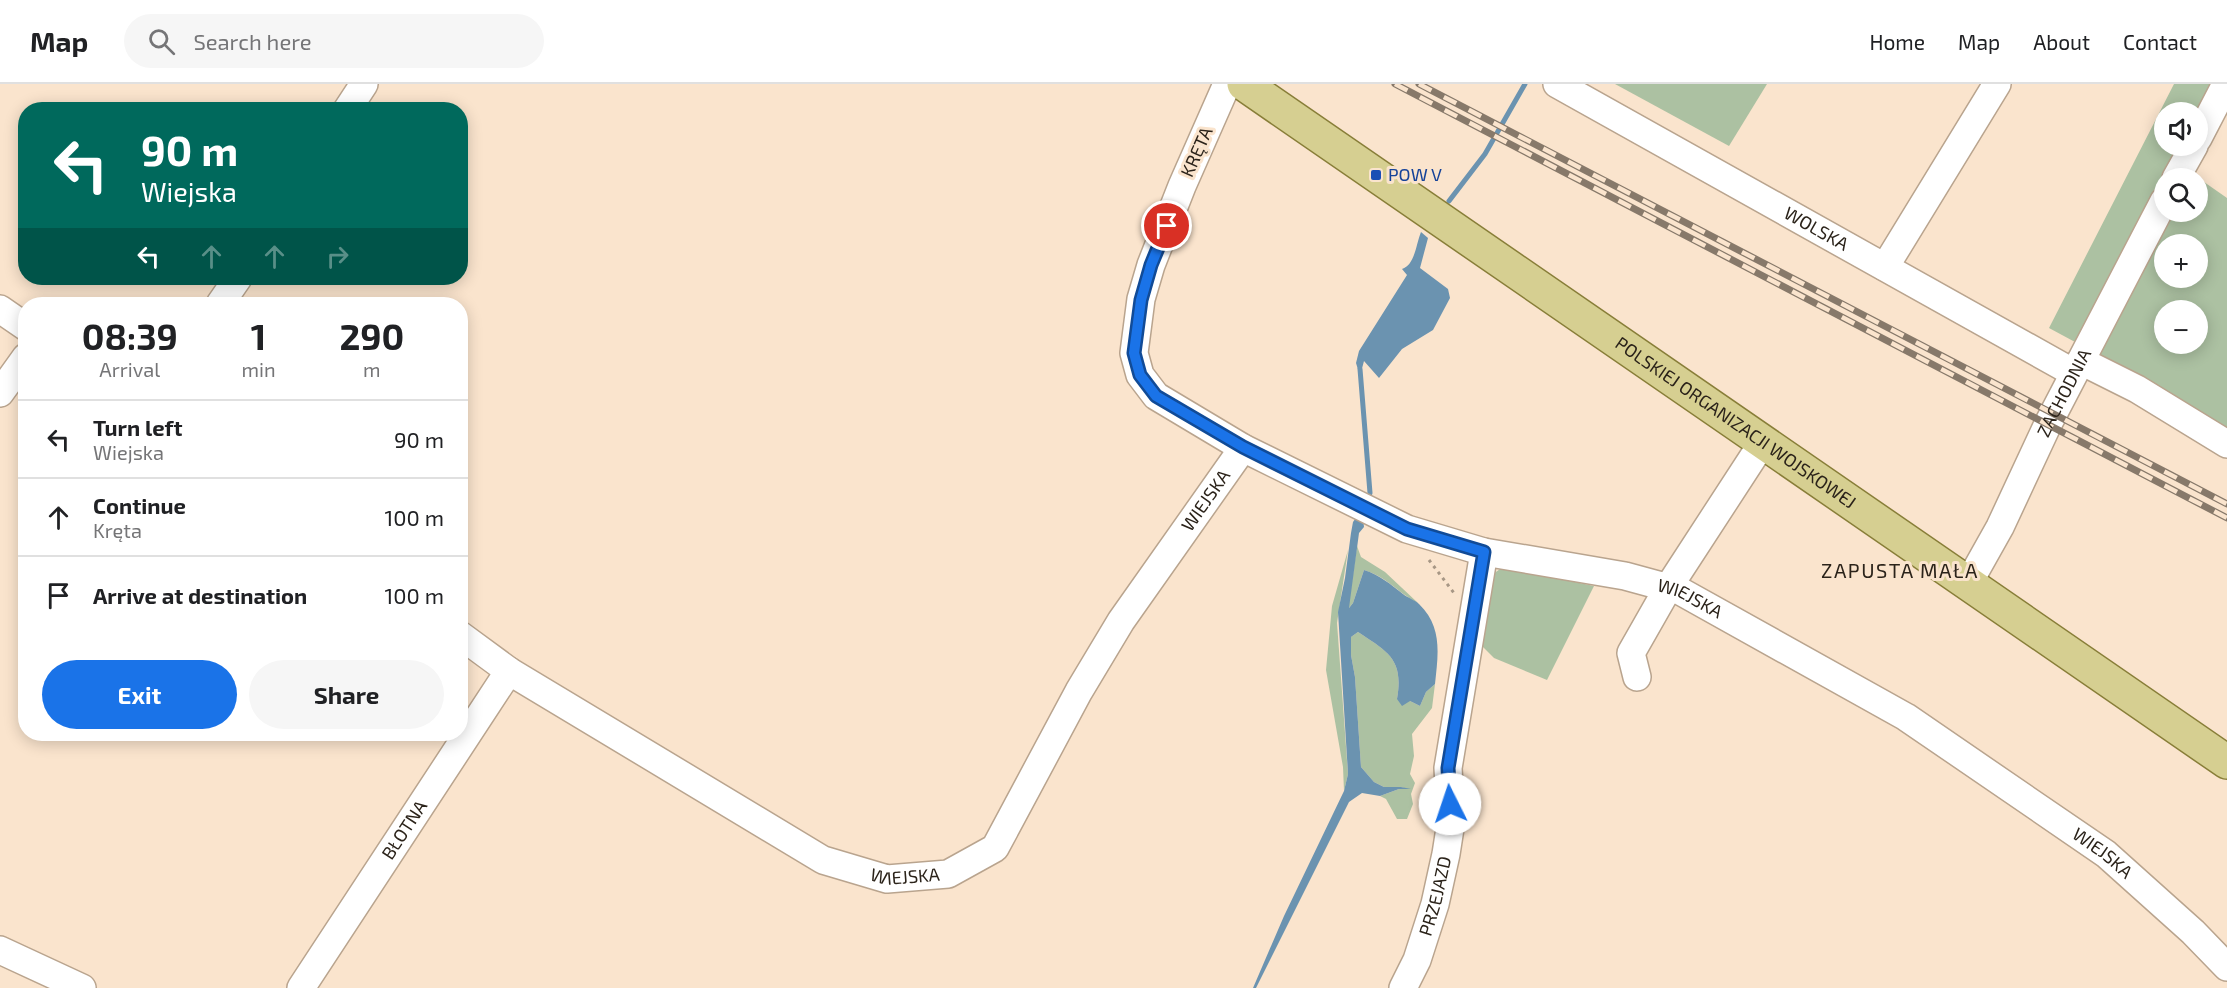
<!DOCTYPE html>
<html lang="en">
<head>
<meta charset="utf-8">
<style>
	body { margin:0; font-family:"Exo 2",sans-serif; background:#f6f6f6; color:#202124; height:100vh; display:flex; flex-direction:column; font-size:22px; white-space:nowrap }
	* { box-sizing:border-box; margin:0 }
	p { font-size:20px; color:#757577 }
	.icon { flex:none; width:33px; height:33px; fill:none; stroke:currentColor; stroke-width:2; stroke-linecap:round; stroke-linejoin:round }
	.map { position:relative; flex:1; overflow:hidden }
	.sheet { position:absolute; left:18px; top:213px; width:450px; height:444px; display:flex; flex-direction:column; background:#fff; border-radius:24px; box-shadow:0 3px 15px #0003 }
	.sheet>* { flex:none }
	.banner { position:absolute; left:18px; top:18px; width:450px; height:183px; border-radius:24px; box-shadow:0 3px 15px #0003; background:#00695c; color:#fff; overflow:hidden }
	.fabs { position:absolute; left:2154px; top:18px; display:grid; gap:12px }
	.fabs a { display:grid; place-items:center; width:54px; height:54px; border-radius:50%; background:#fff; box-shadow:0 3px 15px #0003; font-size:30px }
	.pin { position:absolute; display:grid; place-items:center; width:51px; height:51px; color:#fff; margin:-26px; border:3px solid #fff; border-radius:50%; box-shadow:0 2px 6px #0007 }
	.me { position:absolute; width:66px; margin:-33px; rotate:356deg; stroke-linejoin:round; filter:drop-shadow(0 0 4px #0008) }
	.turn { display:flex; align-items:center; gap:21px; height:126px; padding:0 24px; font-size:27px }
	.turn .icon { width:78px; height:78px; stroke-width:2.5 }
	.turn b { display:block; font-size:42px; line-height:51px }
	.lanes { display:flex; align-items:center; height:57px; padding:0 24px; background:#0003; justify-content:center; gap:30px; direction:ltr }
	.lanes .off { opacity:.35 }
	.eta { display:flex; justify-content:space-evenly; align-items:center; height:102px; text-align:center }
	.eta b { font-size:36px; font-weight:700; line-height:42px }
	.cta { display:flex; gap:12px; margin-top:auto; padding:12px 24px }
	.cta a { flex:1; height:69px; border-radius:36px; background:#1a73e8; color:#fff; font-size:24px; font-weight:700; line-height:69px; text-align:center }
	.cta a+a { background:#f6f6f6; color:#202124 }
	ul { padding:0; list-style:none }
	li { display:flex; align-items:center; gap:18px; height:78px; padding:0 24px; border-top:2px solid #e0e0e0 }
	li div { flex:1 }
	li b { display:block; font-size:22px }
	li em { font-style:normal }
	header { display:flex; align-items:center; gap:36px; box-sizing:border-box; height:84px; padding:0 30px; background:#fff; border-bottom:2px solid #e0e0e0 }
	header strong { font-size:28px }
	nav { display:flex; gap:33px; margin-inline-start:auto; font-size:21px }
	.search { width:420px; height:54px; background:#f6f6f6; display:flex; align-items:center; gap:15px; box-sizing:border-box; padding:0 21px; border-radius:33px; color:#757577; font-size:22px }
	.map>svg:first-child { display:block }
	.green { fill:#acc1a2; fill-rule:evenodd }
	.water { fill:#6b93b0 }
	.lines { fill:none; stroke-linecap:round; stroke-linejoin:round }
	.stream { stroke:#6b93b0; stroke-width:5 }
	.minor-casing { stroke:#b9a48e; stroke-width:30 }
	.major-casing { stroke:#887e38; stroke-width:36 }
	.path { stroke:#a79785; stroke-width:3; stroke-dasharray:3 4.5; stroke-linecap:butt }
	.minor { stroke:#fff; stroke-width:27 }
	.major { stroke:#d6cf91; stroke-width:33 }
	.rail-casing { stroke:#87796a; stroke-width:7 }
	.rail { stroke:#fae4cd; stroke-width:4.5; stroke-dasharray:14; stroke-linecap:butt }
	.route-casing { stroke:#114b97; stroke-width:15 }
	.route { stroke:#1a73e8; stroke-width:10 }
	.transit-dot { fill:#1a4fb4; stroke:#fae4cd; stroke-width:2 }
	.labels { text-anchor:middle; stroke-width:6; stroke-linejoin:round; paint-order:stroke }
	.street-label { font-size:18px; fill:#2b231a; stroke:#fae4cd }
	.transit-label { font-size:18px; fill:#164399; stroke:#fae4cd; text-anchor:start }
	.neighbourhood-label { font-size:20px; letter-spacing:1.5px; fill:#2b231a; stroke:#fae4cd }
</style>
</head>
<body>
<header>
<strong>Map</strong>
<div class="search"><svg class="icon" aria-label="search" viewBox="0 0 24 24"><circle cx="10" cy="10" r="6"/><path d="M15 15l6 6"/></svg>Search here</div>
<nav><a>Home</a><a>Map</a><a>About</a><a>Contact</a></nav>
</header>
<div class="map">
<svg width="2227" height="904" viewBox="0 0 2227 904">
	<rect width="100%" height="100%" fill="#fae4cd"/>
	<g class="green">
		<polygon points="1615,0 1767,0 1729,62"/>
		<polygon points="2174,0 2213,0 2197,28 2164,28 2164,62 2180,62 2075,258 2049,244"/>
		<path d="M2194,91L2227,114V348L2095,275L2175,128H2198V94H2192ZM2164,160H2198V194H2164ZM2164,226H2198V260H2164Z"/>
		<path d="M1357,462L1361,473L1385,488L1418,519C1397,508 1387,493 1364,486L1353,519L1348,525Z"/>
		<polygon points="1348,466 1337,539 1348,690 1344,707 1343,683 1326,586 1332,522"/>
		<polygon points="1503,483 1594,502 1547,596 1494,574 1481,561 1493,490"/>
		<path d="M1358,548C1388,568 1404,575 1397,615L1410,617L1420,622L1426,608L1435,600L1432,624L1412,650L1414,672L1410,690L1415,699L1411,710L1413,720L1407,735H1397L1386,715L1380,712L1399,705H1407L1401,703H1384L1374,698L1361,683L1355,593L1351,571V553Z"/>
	</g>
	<g class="water">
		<path d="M1421,148L1428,154L1420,184L1448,205L1450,214L1433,246L1402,265L1379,294L1364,277L1360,292L1356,279L1359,267L1407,191L1402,185C1415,181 1416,160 1421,148Z"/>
		<path d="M1358,431L1363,434L1364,443L1359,449L1349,524L1353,519L1364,486C1380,491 1390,500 1403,510C1408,514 1415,516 1419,520C1443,543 1438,571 1435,600L1426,608L1420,622L1410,617L1402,622L1397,615C1404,575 1388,568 1358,548L1351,553V571L1355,593L1361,683L1374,698L1384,703H1401L1411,705H1399L1380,712L1362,709L1349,718L1256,904H1253L1284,832L1344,707L1348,690L1338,528L1345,494L1351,449L1353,438Z"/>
	</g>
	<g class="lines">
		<g class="stream">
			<polyline points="1449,117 1485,70 1525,0"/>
			<polyline points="1360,285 1370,409"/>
		</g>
		<defs>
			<g id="minor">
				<path id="s1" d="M1227,0L1182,102L1151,181L1141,215L1134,269L1140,291L1156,312L1243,364L1407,445L1484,468L1625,492L1680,507L1906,633L2106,770L2193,848L2227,883"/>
				<path id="s2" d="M1557,0L2074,289"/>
				<polyline points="347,26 364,0"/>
				<polyline points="2198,54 2226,0"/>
				<polyline points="2176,94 2194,62"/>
				<polyline points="1885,183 1997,0"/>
				<polyline points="220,220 238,194"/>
				<polyline points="0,225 26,243"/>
				<polyline points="2081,277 2137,305 2227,360"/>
				<polyline points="0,309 26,273"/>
				<path id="s3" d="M1968,500L2000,443L2048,340L2164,117"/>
				<path id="s4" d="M460,551L509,587L823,776L887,795L948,790L995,764L1079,607L1121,537L1243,364"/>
				<polyline points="1637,593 1631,569 1668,504 1763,358"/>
				<polyline points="0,866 82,904"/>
				<path id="s5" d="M301,904L509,587"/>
				<path id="s6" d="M1403,904L1417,876L1435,820L1446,770L1451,738L1448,684L1484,468"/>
			</g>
			<g id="major">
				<path id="s7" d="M1244,0L2227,678"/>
			</g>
		</defs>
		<use href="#minor" class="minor-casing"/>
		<use href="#major" class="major-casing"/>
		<polyline class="path" points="1429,476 1454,509"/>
		<use href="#minor" class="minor"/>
		<use href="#major" class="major"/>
		<defs>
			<g id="rail">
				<polyline points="1395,0 2227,434"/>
				<polyline points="1419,0 2227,420"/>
			</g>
		</defs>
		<use href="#rail" class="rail-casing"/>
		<use href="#rail" class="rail"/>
	</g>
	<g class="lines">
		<defs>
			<polyline id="route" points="1167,142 1151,181 1141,216 1134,269 1140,291 1156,312 1243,363 1407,445 1484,468 1448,684 1450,720"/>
		</defs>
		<use href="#route" class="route-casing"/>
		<use href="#route" class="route"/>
	</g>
	<rect class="transit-dot" x="1370" y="85" width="12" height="12" rx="3"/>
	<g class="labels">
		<g class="street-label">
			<text transform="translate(1197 68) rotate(-66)" y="6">KRĘTA</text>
			<text dy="6" stroke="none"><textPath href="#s2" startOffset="297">WOLSKA</textPath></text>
			<text dy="6" stroke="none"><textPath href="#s3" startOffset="214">ZACHODNIA</textPath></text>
			<text dy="6" stroke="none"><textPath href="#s7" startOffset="597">POLSKIEJ ORGANIZACJI WOJSKOWEJ</textPath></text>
			<text dy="6" stroke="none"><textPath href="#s4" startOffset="1016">WIEJSKA</textPath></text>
			<text dy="6" stroke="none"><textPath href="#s1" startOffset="912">WIEJSKA</textPath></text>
			<text dy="6" stroke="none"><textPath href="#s5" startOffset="189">BŁOTNA</textPath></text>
			<text dy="6" stroke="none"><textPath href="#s1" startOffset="1398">WIEJSKA</textPath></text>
			<text dy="6" stroke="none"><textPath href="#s4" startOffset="512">WIEJSKA</textPath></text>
			<text dy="6" stroke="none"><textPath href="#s6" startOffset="98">PRZEJAZD</textPath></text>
		</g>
		<g class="transit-label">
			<text x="1388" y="97">POW V</text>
		</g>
		<g class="neighbourhood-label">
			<text x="1900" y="494">ZAPUSTA MAŁA</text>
		</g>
	</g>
</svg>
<div class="fabs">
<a><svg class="icon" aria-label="sound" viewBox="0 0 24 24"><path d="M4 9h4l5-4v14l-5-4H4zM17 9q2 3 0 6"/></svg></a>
<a><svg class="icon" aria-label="search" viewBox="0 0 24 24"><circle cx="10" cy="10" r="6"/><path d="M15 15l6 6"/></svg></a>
<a>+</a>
<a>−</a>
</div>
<div class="pin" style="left:1167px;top:142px;background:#d93025"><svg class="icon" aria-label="arrive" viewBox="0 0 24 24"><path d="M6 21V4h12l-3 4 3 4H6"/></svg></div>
<svg class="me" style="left:1450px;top:720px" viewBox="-20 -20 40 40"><circle r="19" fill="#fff"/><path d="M0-13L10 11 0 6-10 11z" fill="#1a73e8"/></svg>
<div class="banner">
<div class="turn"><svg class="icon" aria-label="left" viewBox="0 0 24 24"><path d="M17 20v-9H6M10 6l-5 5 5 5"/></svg><div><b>90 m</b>Wiejska</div></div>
<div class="lanes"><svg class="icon" aria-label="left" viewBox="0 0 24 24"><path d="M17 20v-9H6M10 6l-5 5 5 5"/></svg><svg class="icon off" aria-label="ahead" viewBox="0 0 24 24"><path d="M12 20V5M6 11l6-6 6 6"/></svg><svg class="icon off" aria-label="ahead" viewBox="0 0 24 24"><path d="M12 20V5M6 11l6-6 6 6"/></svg><svg class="icon off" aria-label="right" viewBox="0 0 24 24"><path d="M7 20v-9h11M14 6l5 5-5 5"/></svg></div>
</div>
<section class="sheet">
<div class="eta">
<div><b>08:39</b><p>Arrival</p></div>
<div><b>1</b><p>min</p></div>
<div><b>290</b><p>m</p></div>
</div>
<ul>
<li><svg class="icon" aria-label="left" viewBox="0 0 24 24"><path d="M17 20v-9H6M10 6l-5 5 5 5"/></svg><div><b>Turn left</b><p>Wiejska</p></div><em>90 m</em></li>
<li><svg class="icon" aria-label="ahead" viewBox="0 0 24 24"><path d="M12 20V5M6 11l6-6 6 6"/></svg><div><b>Continue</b><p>Kręta</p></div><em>100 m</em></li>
<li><svg class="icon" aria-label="arrive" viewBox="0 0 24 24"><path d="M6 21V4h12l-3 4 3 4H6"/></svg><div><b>Arrive at destination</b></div><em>100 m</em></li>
</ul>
<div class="cta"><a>Exit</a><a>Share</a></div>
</section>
</div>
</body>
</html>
